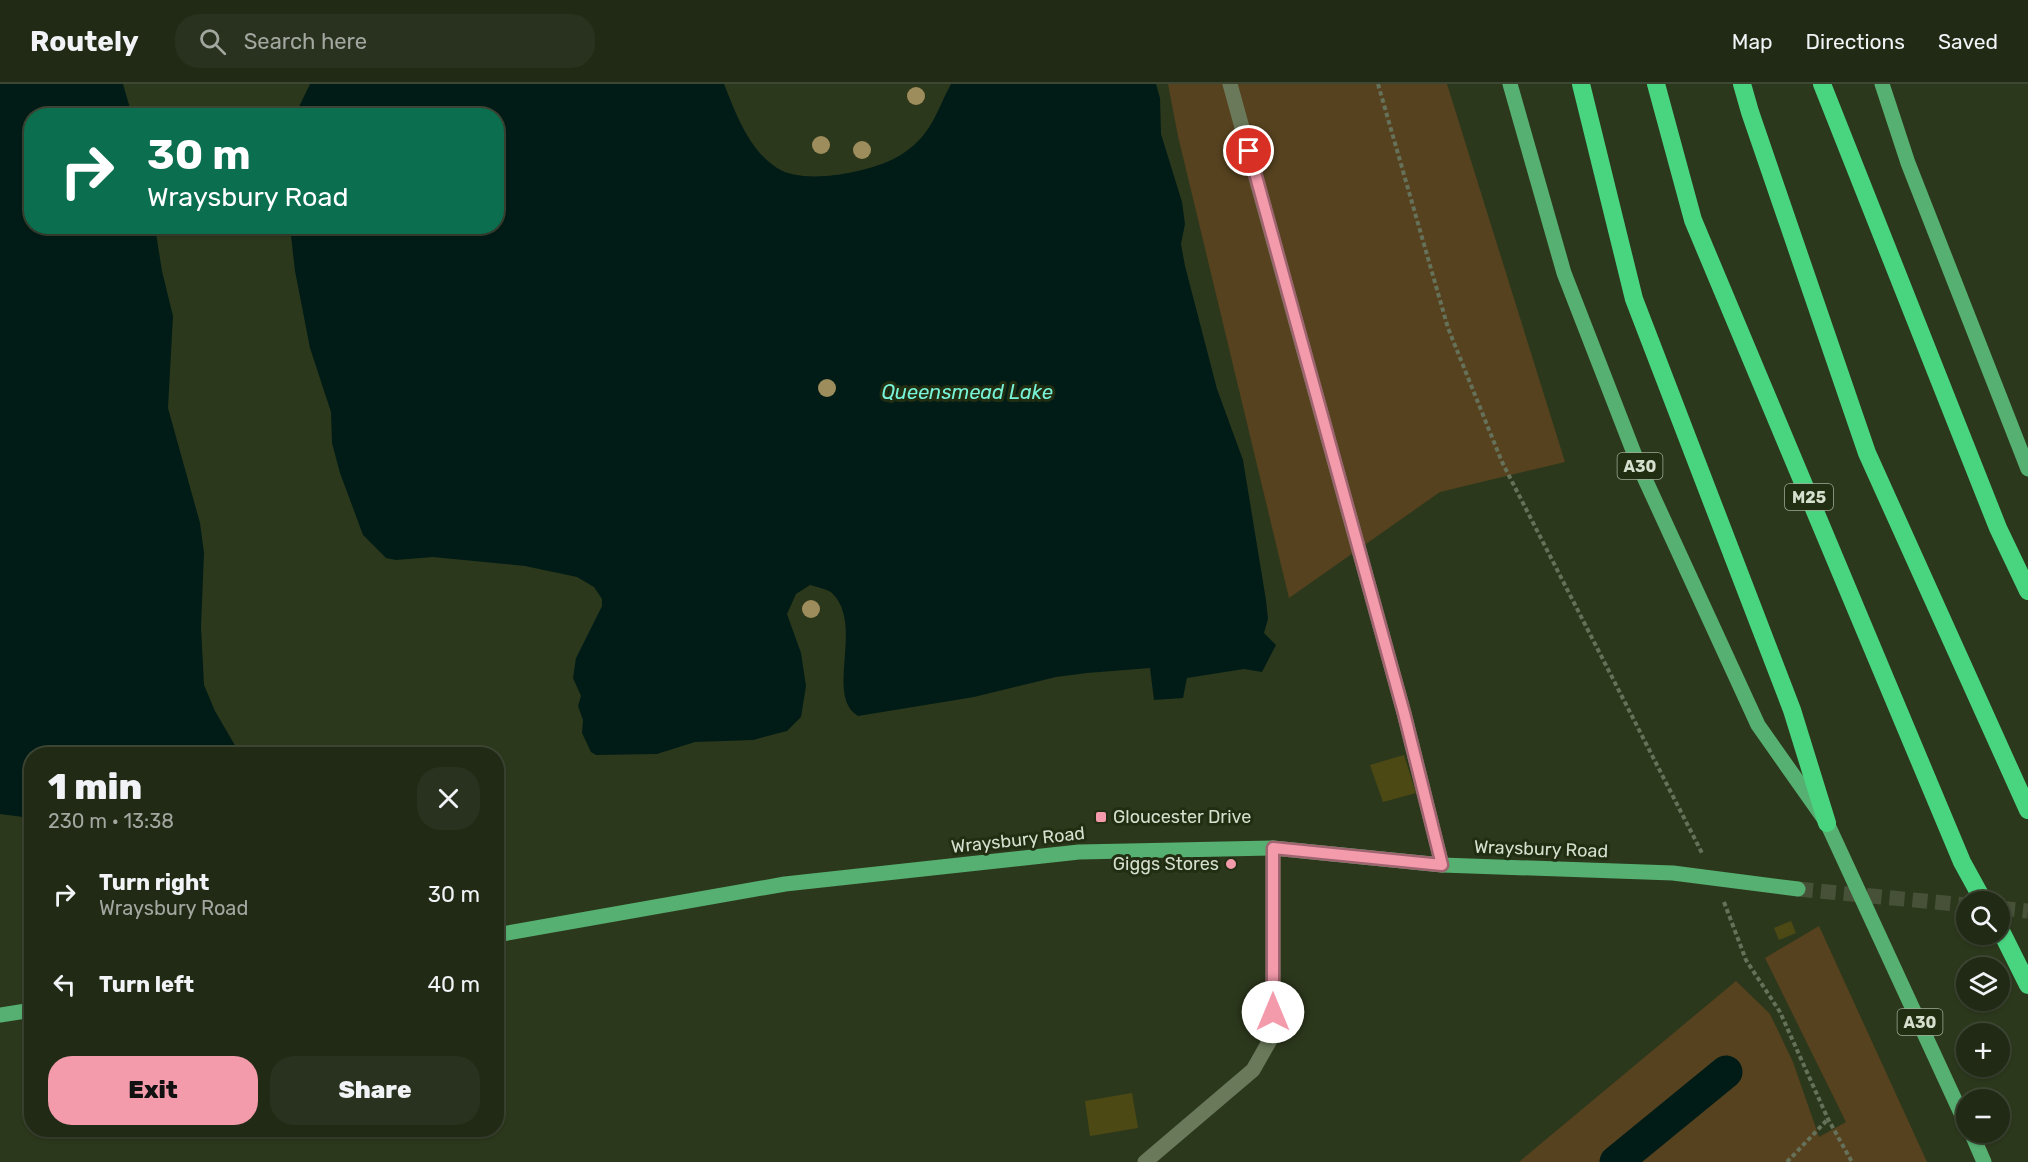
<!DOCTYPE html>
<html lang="en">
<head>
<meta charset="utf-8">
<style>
	body { margin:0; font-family:Rubik,sans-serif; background:#29321e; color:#f1f3f6; height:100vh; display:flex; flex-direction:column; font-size:22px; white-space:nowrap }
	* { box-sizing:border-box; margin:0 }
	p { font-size:20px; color:#a2a7a0 }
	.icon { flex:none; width:33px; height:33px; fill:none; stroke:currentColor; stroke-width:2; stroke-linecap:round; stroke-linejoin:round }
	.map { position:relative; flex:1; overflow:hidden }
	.sheet { position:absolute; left:24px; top:663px; width:480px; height:390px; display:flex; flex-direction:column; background:#212a15; border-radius:24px; box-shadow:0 2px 4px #0004,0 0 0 2px #3e4634 }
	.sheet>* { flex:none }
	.guide { position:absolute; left:24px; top:24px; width:480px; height:126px; border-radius:24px; box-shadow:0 2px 4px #0004,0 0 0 2px #3e4634; background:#0b6e4f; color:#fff; overflow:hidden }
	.controls { position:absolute; left:1956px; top:807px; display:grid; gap:12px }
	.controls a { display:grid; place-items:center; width:54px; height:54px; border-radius:50%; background:#212a15; box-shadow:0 2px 4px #0004,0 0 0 2px #3e4634; font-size:30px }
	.pin { position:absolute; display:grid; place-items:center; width:51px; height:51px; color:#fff; margin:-26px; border:3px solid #fff; border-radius:50%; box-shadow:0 2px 6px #0007 }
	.me { position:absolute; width:66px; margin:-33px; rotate:0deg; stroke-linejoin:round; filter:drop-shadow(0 0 4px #0008) }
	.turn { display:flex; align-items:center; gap:21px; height:126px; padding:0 24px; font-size:27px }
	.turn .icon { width:78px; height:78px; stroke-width:2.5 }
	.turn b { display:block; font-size:42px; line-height:51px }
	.round { display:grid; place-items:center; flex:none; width:63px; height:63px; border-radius:24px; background:#29321e }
	.summary { display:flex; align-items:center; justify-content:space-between; height:102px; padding:0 24px }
	h1 { font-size:36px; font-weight:800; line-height:45px }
	.cta { display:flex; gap:12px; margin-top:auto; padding:12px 24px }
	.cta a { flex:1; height:69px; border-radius:24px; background:#f39aab; color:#111; font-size:24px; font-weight:800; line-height:69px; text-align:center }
	.cta a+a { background:#29321e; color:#f1f3f6 }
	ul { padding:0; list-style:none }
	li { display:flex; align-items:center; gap:18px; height:90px; padding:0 24px }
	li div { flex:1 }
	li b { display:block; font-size:22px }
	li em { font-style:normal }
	header { display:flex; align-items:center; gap:36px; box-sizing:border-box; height:84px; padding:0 30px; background:#212a15; border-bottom:2px solid #3e4634 }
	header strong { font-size:28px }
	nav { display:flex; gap:33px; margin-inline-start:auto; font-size:21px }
	.search { width:420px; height:54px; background:#29321e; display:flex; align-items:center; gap:15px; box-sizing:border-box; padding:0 21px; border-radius:24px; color:#a2a7a0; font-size:22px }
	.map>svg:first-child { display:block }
	.green { fill:#56421f }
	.water { fill:#011c17 }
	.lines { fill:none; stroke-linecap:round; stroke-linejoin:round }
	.canal { stroke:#011c17; stroke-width:33 }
	.building { fill:#4d4914 }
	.major-tunnel { stroke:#465137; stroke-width:15; stroke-dasharray:15 8; stroke-linecap:butt }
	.path { stroke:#667159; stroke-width:4; stroke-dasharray:4.5 3; stroke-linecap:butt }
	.minor { stroke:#6a795a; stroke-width:15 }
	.major { stroke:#56b071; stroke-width:15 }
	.highway { stroke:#49d580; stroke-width:18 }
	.tree { fill:#9e8d5c }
	.route-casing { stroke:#9e646f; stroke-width:15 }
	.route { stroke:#f39aab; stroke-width:10 }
	.poi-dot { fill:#f39aab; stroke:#222e12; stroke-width:2 }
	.labels { text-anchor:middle; stroke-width:6; stroke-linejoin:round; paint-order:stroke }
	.shield { fill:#222e12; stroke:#a0aa96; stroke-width:1.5 }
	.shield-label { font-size:16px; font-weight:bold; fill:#d6dfce }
	.poi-label { font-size:18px; fill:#d6dfce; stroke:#222e12; text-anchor:start }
	.street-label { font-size:18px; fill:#d6dfce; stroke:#222e12 }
	.water-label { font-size:20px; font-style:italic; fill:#76f3d8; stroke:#222e12 }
</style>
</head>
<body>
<header>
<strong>Routely</strong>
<div class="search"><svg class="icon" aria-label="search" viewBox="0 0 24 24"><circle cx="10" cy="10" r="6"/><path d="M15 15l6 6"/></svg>Search here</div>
<nav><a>Map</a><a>Directions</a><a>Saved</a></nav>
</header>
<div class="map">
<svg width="2028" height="1078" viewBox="0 0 2028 1078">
	<rect width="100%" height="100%" fill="#2c381c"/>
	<g class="green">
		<polygon points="1168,0 1447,0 1565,378 1440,408 1289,514 1178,52"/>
		<polygon points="1819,842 1927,1078 1519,1078 1736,897 1770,930 1793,978 1819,1053 1846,1038 1765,874"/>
	</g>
	<g class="water">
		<polygon points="0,0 123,0 132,31 32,32 32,142 155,143 162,187 173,232 168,324 200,439 204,469 201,543 204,601 215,627 240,670 32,670 31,734 0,730"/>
		<path d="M310,0H724C736,30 749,66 777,84C803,101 862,89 889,77C902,72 917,60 925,49C936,35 942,16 951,0H1156L1160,14L1161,50L1182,118L1185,140L1181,160L1185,182L1217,305L1243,376L1266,516L1268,535L1264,549L1276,561L1262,588L1244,585L1187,594L1183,614L1154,616L1150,584L1087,589L1056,593L974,613L858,632C824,612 865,541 832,509C827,505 816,503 810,501L796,510L787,530L801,569L806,602L801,633L787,647L753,656L695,658L657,670L596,671L591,668L582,649L583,636L578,622L581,612L573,594L576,574L602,522V515L594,503L577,493L525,482L433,473L396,476L386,474L363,451L340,389L332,359L331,328L310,264L295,187L290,143L496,142V32L295,31Z"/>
	</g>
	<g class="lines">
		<polyline class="canal" points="1616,1078 1726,988"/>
	</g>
	<g class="building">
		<polygon points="1404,671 1416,709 1383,718 1370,681"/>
		<polygon points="1791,837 1796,849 1779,856 1774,844"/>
		<polygon points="1132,1009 1138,1044 1090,1052 1085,1017"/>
	</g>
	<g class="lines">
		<g class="major-tunnel">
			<polyline points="1798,805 1966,821"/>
			<polyline points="2000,824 2028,827"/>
		</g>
		<g class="path">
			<polyline points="1378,0 1448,244 1502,378 1703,771"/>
			<polyline points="1724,818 1746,876 1780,928 1828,1035 1852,1078"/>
			<polyline points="1787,1078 1828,1035"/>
		</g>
		<g class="minor">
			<polyline points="1230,0 1404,629 1442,781"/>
			<polyline points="1145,1078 1253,986 1273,951 1273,764"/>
		</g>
		<g class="major">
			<polyline points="1510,0 1564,189 1639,382 1758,641 1827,739 1966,1040"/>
			<polyline points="1882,0 1908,79 2028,385"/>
			<polyline points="496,851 785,800 1079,768 1273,764 1442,781 1673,789 1798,805"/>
			<polyline points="0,931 32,926"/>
			<polyline points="1971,1048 1984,1078"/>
		</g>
		<g class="highway">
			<polyline points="1581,0 1634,215 1792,626 1827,739"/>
			<polyline points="1656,0 1693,136 1962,778 1984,818"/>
			<polyline points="1742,0 1750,28 1867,369 2028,726"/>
			<polyline points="1822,0 1998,444 2028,507"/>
			<polyline points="2000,845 2028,901"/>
		</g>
	</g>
	<g class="tree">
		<circle cx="916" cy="12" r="9"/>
		<circle cx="821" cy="61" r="9"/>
		<circle cx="862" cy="66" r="9"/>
		<circle cx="827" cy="304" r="9"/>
		<circle cx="811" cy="525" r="9"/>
	</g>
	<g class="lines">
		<defs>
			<polyline id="route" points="1249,67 1404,629 1442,781 1273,764 1273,928"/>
		</defs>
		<use href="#route" class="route-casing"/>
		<use href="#route" class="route"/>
	</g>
	<g class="poi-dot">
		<rect x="1095" y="727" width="12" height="12" rx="3"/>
		<circle cx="1231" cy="780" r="6"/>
	</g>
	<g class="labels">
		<g class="shield">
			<rect x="1617.5" y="369" width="45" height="26" rx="4.5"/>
			<rect x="1785" y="400" width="48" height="26" rx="4.5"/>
			<rect x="1897.5" y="925" width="45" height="26" rx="4.5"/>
		</g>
		<g class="shield-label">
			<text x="1640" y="388">A30</text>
			<text x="1809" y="419">M25</text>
			<text x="1920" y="944">A30</text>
		</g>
		<g class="poi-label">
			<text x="1113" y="739">Gloucester Drive</text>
			<text x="1219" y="786" text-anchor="end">Giggs Stores</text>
		</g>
		<g class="street-label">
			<text transform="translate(1018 756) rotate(-6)" y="6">Wraysbury Road</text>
			<text transform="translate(1541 765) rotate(2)" y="6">Wraysbury Road</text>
		</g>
		<g class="water-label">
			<text x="967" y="315">Queensmead Lake</text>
		</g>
	</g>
</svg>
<div class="controls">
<a><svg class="icon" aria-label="search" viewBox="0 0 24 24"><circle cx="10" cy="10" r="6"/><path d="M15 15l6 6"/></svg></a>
<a><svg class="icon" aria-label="layers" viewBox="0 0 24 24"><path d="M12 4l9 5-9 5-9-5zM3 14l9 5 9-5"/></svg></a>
<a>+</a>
<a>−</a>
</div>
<div class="pin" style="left:1249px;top:67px;background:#d93025"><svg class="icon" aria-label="arrive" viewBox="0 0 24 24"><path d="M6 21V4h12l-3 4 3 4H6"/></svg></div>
<svg class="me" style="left:1273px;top:928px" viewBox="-20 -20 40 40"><circle r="19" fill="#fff"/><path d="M0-13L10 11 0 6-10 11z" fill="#f39aab"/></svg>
<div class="guide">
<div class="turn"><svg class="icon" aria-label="right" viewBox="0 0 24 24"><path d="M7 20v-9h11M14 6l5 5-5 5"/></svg><div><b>30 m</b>Wraysbury Road</div></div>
</div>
<section class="sheet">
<div class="summary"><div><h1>1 min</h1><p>230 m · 13:38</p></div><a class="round"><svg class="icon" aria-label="close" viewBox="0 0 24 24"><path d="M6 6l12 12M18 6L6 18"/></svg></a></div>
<ul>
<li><svg class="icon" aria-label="right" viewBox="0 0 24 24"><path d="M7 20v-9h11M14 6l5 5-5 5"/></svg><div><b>Turn right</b><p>Wraysbury Road</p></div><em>30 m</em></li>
<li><svg class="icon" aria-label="left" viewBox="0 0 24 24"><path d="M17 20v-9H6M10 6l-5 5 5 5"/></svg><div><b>Turn left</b></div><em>40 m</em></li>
</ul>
<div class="cta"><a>Exit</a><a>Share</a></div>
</section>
</div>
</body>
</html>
